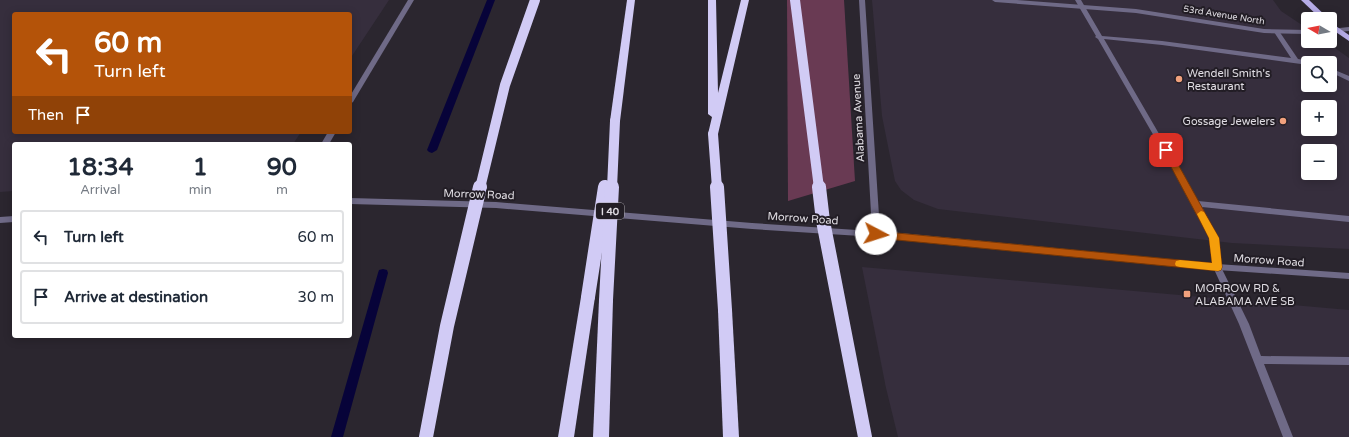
<!DOCTYPE html>
<html lang="en">
<head>
<meta charset="utf-8">
<style>
	body { margin:0; font-family:"Varela Round",sans-serif; background:#f2f2f3; color:#1f2937; height:100vh; display:flex; flex-direction:column; font-size:15px; white-space:nowrap }
	* { box-sizing:border-box; margin:0 }
	p { font-size:13px; color:#747a83 }
	.icon { flex:none; width:22px; height:22px; fill:none; stroke:currentColor; stroke-width:2; stroke-linecap:round; stroke-linejoin:round }
	.map { position:relative; flex:1; overflow:hidden }
	.side { position:absolute; left:12px; top:142px; width:340px; height:196px; display:flex; flex-direction:column; background:#fff; border-radius:4px; box-shadow:0 2px 10px #0003 }
	.side>* { flex:none }
	.hud { position:absolute; left:12px; top:12px; width:340px; height:122px; border-radius:4px; box-shadow:0 2px 10px #0003; background:#b45309; color:#fff; overflow:hidden }
	.needle { width:26px; rotate:280deg }
	.fabs { position:absolute; left:1301px; top:12px; display:grid; gap:8px }
	.fabs a { display:grid; place-items:center; width:36px; height:36px; border-radius:4px; background:#fff; box-shadow:0 2px 10px #0003; font-size:20px }
	.pin { position:absolute; display:grid; place-items:center; width:34px; height:34px; color:#fff; margin:-17px; border-radius:8px; box-shadow:0 2px 6px #0006 }
	.me { position:absolute; width:44px; margin:-22px; rotate:95deg; stroke-linejoin:round; filter:drop-shadow(0 0 3px #0008) }
	.turn { display:flex; align-items:center; gap:14px; height:84px; padding:0 16px; font-size:18px }
	.turn .icon { width:52px; height:52px; stroke-width:2.5 }
	.turn b { display:block; font-size:28px; line-height:34px }
	.then { display:flex; align-items:center; height:38px; padding:0 16px; background:#0003; gap:8px; font-size:15px }
	.eta { display:flex; justify-content:space-evenly; align-items:center; height:68px; text-align:center }
	.eta b { font-size:24px; font-weight:800; line-height:28px }
	ul { padding:0; list-style:none }
	li { display:flex; align-items:center; gap:12px; height:54px; margin:0 8px 6px; padding:0 8px; border:2px solid #e0e1e3; border-radius:4px }
	li div { flex:1 }
	li b { display:block; font-size:15px }
	li em { font-style:normal }
	.map>svg:first-child { display:block }
	.built { fill:#362e3d; fill-rule:evenodd }
	.green { fill:#693a53 }
	.lines { fill:none; stroke-linecap:round; stroke-linejoin:round }
	.stream { fill:#070339; fill-rule:evenodd }
	.service { fill:#6f6a87; fill-rule:evenodd }
	.minor { fill:#6f6a87; fill-rule:evenodd }
	.tertiary { fill:#6f6a87; fill-rule:evenodd }
	.primary { fill:#b6ace7; fill-rule:evenodd }
	.motorway { fill:#d1cbf5; fill-rule:evenodd }
	.motorway-bridge-far1 { stroke:#d1cbf5; stroke-width:10 }
	.motorway-bridge { stroke:#d1cbf5; stroke-width:14 }
	.route { fill:#b45309; stroke:#753606 }
	.slow { fill:#f59e0b }
	.poi-dot { fill:#f1a17d; stroke:#221d25; stroke-width:1.5 }
	.labels { text-anchor:middle; stroke-width:4; stroke-linejoin:round; paint-order:stroke }
	.far-street-label { font-size:9px; fill:#e0dde3; stroke:#221d25 }
	.shield { fill:#221d25; stroke:#a7a3aa; stroke-width:1 }
	.shield-label { font-size:10px; font-weight:bold; fill:#e0dde3 }
	.poi-label { font-size:11px; fill:#e0dde3; stroke:#221d25; text-anchor:start }
	.street-label { font-size:11px; fill:#e0dde3; stroke:#221d25 }
</style>
</head>
<body>
<div class="map">
<svg width="1349" height="437" viewBox="0 0 1349 437">
	<rect width="100%" height="100%" fill="#2b262f"/>
	<g class="built">
		<polygon points="0,0 389,0 350,59 350,14 14,14 14,132 301,132 293,144 14,144 14,191 0,192"/>
		<path d="M872,0H1273L1281,11L1308,29V41H1325L1349,58V249L1232,243L938,209L914,200L901,190L895,181L882,116ZM1308,63H1330V85H1308ZM1308,107H1330V129H1308ZM1308,151H1330V173H1308Z"/>
		<polygon points="862,267 1349,310 1349,437 898,437 886,388"/>
	</g>
	<polygon class="green" points="787,0 844,0 855,181 788,201"/>
	<g class="lines">
		<g class="stream">
			<polygon points="487,0 495,0 437,150 432,153 429,152 427,150"/>
			<polygon points="383,269 387,270 388,273 343,437 331,437 378,273 379,270"/>
		</g>
		<g class="service">
			<polygon points="1075,0 1081,0 1102,36 1162,41 1291,58 1274,32 1277,30 1279,31 1298,59 1310,61 1313,63 1308,63 1308,65 1162,45 1104,39 1198,201 1349,216 1349,222 1202,207 1218,238 1221,267 1249,324 1261,356 1349,357 1349,365 1264,364 1293,437 1283,437 1239,324 1213,267 1210,238 1177,176 1098,39 1095,37 1096,36"/>
			<polygon points="1330,68 1349,76 1349,81 1330,72"/>
		</g>
		<g class="minor">
			<polygon points="992,0 1017,0 1136,9 1264,29 1308,30 1308,34 1264,33 1136,13 995,2"/>
			<polygon points="1349,27 1349,31 1330,33 1330,29"/>
		</g>
		<g class="tertiary">
			<polygon points="408,0 414,0 353,102 350,104 350,96"/>
			<polygon points="859,0 865,0 880,231 1217,264 1349,273 1349,279 1217,270 876,237 752,229 496,208 350,204 350,198 496,202 752,223 872,231"/>
			<polygon points="328,132 336,132 329,144 321,144"/>
			<polygon points="14,216 14,222 0,223 0,217"/>
		</g>
		<g class="primary">
			<polygon points="1301,0 1309,0 1329,19 1321,19"/>
			<polygon points="1330,22 1349,35 1349,41 1330,28"/>
		</g>
		<g class="motorway">
			<polygon points="627,0 635,0 620,121 615,124 610,121"/>
			<polygon points="708,0 716,0 718,93 741,0 749,0 718,134 717,136 709,136 708,134 712,117 708,114"/>
			<polygon points="588,292 593,293 595,297 574,437 558,437 581,297 583,293"/>
			<polygon points="606,295 611,296 613,300 609,437 593,437 599,300 601,296"/>
			<polygon points="725,305 730,306 732,310 739,437 723,437 718,310 720,306"/>
		</g>
		<g class="motorway-bridge-far1">
			<polyline points="795,0 819,188"/>
			<polyline points="713,134 717,188"/>
			<polyline points="480,188 505,85 535,0"/>
			<polyline points="605,188 605,186"/>
			<polyline points="612,188 615,121"/>
		</g>
		<g class="motorway-bridge">
			<polyline points="717,187 725,310"/>
			<polyline points="819,187 823,221 865,437"/>
			<polyline points="588,297 605,187"/>
			<polyline points="606,300 612,187"/>
			<polyline points="426,437 447,326 480,187"/>
		</g>
	</g>
	<polygon class="route" points="1163,148 1169,148 1219,238 1222,267 1221,270 1218,271 876,238 871,234 876,231 1212,263 1209,238 1162,150"/>
	<polygon class="slow" points="1201,211 1204,212 1219,238 1222,267 1221,270 1218,271 1180,267 1176,266 1175,264 1176,261 1180,260 1212,263 1209,238 1197,214"/>
	<g class="poi-dot">
		<circle cx="1179" cy="79" r="4"/>
		<circle cx="1283" cy="121" r="4"/>
		<rect x="1183" y="290" width="8" height="8" rx="2"/>
	</g>
	<g class="labels">
		<g class="far-street-label">
			<text transform="translate(1224 15) rotate(9)" y="3">53rd Avenue North</text>
		</g>
		<rect class="shield" x="596" y="203" width="28" height="16" rx="3"/>
		<g class="shield-label">
			<text x="610" y="215">I 40</text>
		</g>
		<g class="poi-label">
			<text x="1187" y="77">Wendell Smith's<tspan x="1187" dy="13">Restaurant</tspan></text>
			<text x="1275" y="125" text-anchor="end">Gossage Jewelers</text>
			<text x="1195" y="292">MORROW RD &amp;<tspan x="1195" dy="13">ALABAMA AVE SB</tspan></text>
		</g>
		<g class="street-label">
			<text transform="translate(858 118) rotate(-93)" y="4">Alabama Avenue</text>
			<text transform="translate(479 194) rotate(2)" y="4">Morrow Road</text>
			<text transform="translate(803 218) rotate(4)" y="4">Morrow Road</text>
			<text transform="translate(1269 260) rotate(4)" y="4">Morrow Road</text>
		</g>
	</g>
</svg>
<div class="fabs">
<a><svg class="needle" viewBox="-14 -14 28 28"><path d="M0-13l5 13h-10z" fill="#e53935"/><path d="M0 13l5-13h-10z" fill="#747a83"/></svg></a>
<a><svg class="icon" aria-label="search" viewBox="0 0 24 24"><circle cx="10" cy="10" r="6"/><path d="M15 15l6 6"/></svg></a>
<a>+</a>
<a>−</a>
</div>
<div class="pin" style="left:1166px;top:150px;background:#d93025"><svg class="icon" aria-label="arrive" viewBox="0 0 24 24"><path d="M6 21V4h12l-3 4 3 4H6"/></svg></div>
<svg class="me" style="left:876px;top:234px" viewBox="-20 -20 40 40"><circle r="19" fill="#fff"/><path d="M0-13L10 11 0 6-10 11z" fill="#b45309"/></svg>
<div class="hud">
<div class="turn"><svg class="icon" aria-label="left" viewBox="0 0 24 24"><path d="M17 20v-9H6M10 6l-5 5 5 5"/></svg><div><b>60 m</b>Turn left</div></div>
<div class="then">Then<svg class="icon" aria-label="arrive" viewBox="0 0 24 24"><path d="M6 21V4h12l-3 4 3 4H6"/></svg></div>
</div>
<section class="side">
<div class="eta">
<div><b>18:34</b><p>Arrival</p></div>
<div><b>1</b><p>min</p></div>
<div><b>90</b><p>m</p></div>
</div>
<ul>
<li><svg class="icon" aria-label="left" viewBox="0 0 24 24"><path d="M17 20v-9H6M10 6l-5 5 5 5"/></svg><div><b>Turn left</b></div><em>60 m</em></li>
<li><svg class="icon" aria-label="arrive" viewBox="0 0 24 24"><path d="M6 21V4h12l-3 4 3 4H6"/></svg><div><b>Arrive at destination</b></div><em>30 m</em></li>
</ul>
</section>
</div>
</body>
</html>
